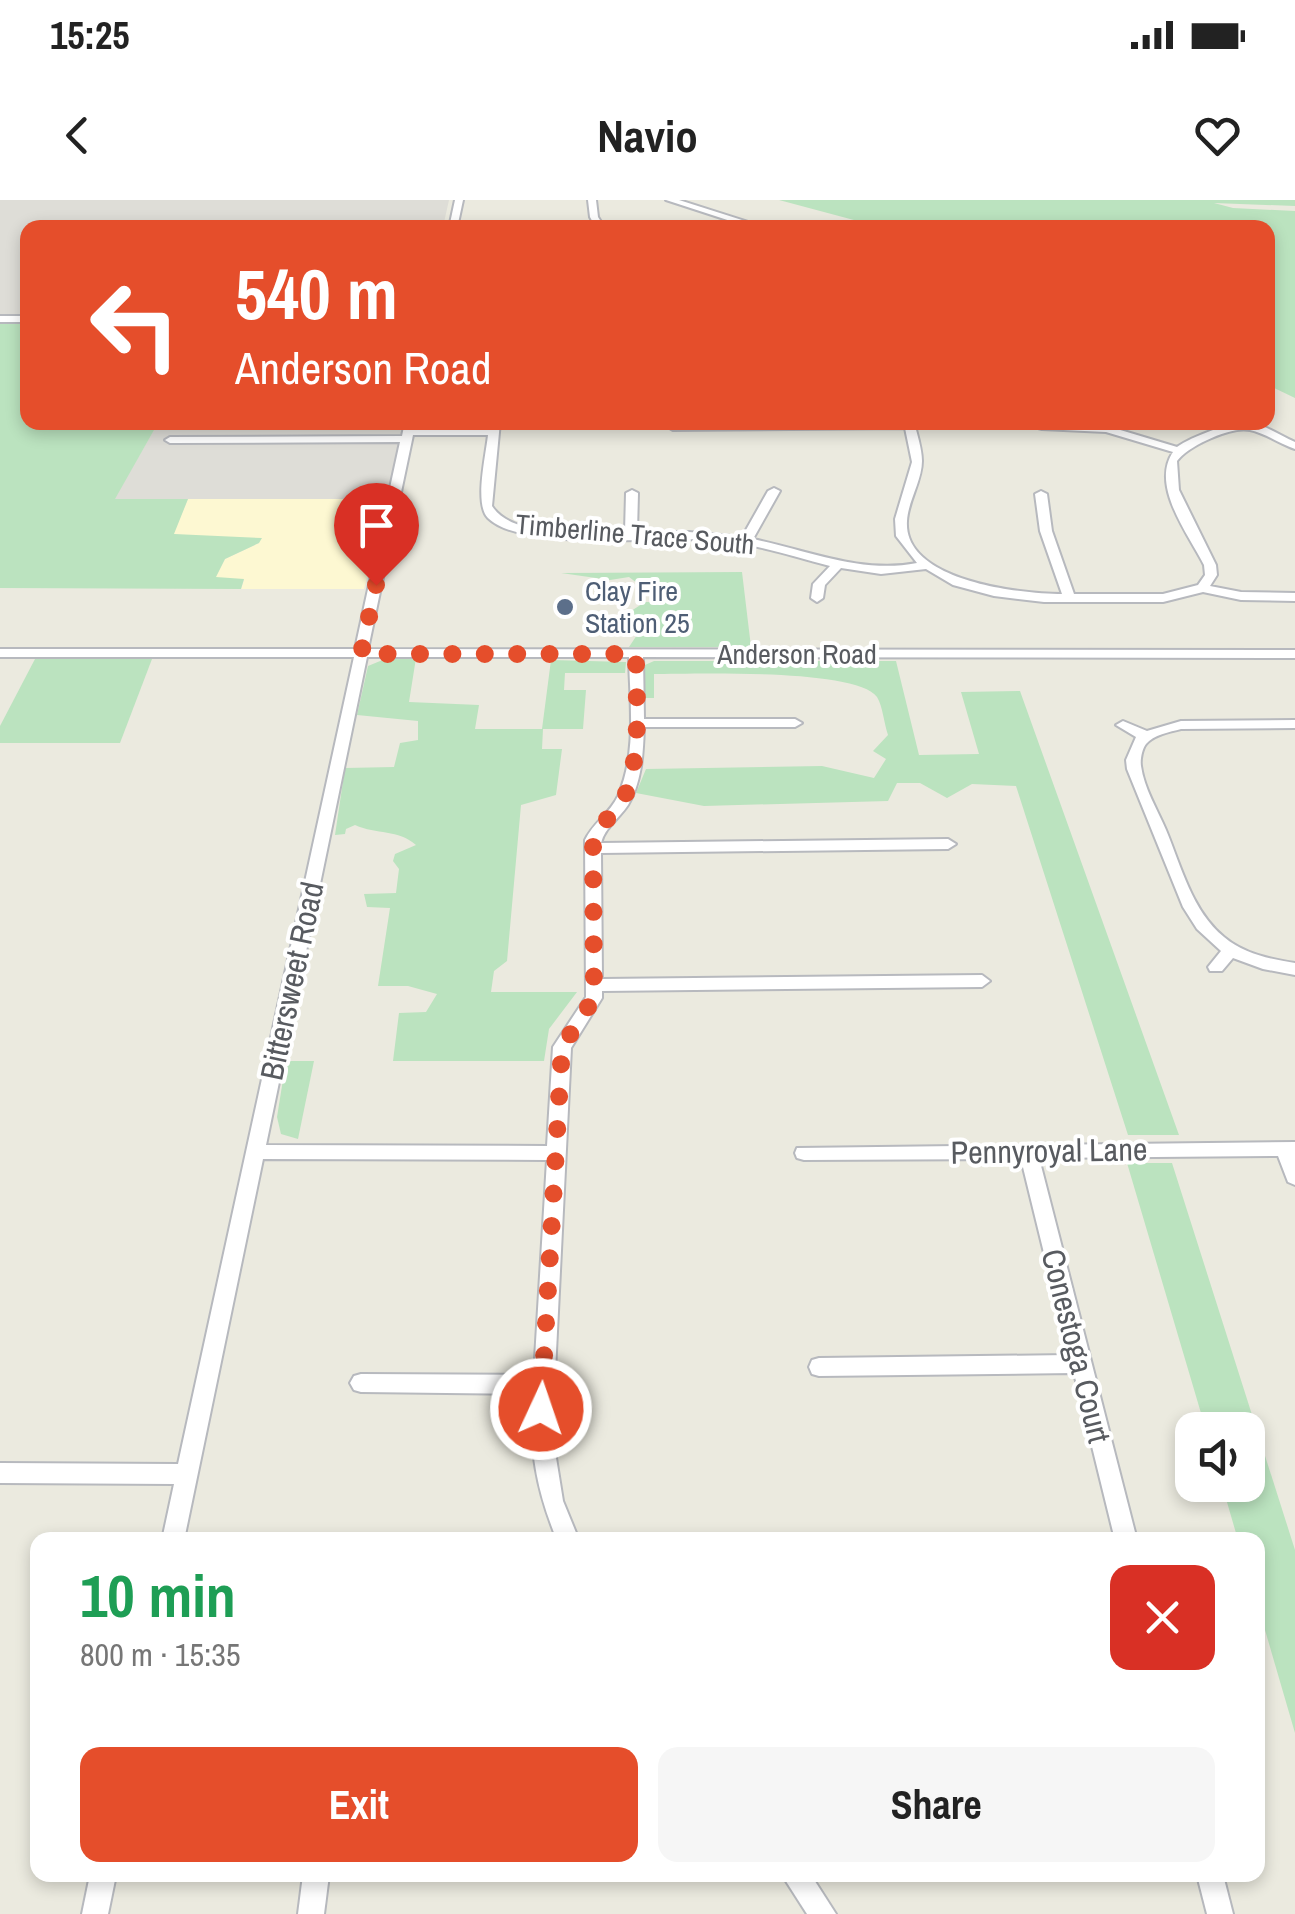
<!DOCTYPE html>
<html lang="en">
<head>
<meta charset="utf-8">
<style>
	body { margin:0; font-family:"Archivo Narrow",sans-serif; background:#f6f6f6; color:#222; height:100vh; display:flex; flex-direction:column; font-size:38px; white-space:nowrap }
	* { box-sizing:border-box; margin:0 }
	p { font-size:32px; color:#767676 }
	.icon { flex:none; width:55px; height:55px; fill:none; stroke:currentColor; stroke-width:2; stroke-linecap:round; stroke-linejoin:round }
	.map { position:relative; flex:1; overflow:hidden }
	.drawer { position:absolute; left:30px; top:1332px; width:1235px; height:350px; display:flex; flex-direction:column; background:#fff; border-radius:20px; box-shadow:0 5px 15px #0003 }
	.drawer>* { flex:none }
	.hud { position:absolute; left:20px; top:20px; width:1255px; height:210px; border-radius:20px; box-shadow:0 5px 15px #0003; background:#e54e2b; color:#fff; overflow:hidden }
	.fabs { position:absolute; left:1175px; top:1212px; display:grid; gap:20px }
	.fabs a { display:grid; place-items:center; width:90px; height:90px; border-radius:20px; background:#fff; box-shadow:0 5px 15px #0003; font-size:50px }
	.pin { position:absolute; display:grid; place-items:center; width:85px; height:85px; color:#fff; margin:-102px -42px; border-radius:50% 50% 50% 0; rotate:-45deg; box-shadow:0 0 10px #0007 }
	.pin .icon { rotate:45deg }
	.me { position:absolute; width:110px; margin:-55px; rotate:3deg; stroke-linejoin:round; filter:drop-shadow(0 0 8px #0008) }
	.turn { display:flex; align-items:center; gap:35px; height:210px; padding:0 50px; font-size:45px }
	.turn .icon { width:130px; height:130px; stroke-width:2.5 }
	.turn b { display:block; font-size:70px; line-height:85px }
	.round { display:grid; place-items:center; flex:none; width:105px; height:105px; border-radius:20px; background:#f6f6f6 }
	.overview { display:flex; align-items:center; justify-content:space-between; height:170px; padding:0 50px }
	h1 { font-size:60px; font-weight:800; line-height:75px; color:#1e9e55 }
	.action { display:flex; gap:20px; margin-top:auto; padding:20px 50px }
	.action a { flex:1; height:115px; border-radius:20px; background:#e54e2b; color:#fff; font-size:40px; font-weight:800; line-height:115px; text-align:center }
	.action a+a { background:#f6f6f6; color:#222 }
	.status { display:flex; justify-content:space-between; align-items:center; height:70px; padding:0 50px; background:#fff; direction:ltr }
	.status svg { height:28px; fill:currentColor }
	header { display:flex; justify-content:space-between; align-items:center; height:130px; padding:0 50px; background:#fff; font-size:45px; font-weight:800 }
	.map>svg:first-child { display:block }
	.commercial { fill:#fdf8d2 }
	.industrial { fill:#deddd7 }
	.green { fill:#bbe3bf }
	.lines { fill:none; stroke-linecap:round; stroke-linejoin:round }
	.minor-casing { stroke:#b7b9be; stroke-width:4 }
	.minor { fill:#fff; fill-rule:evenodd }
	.route { stroke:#e54e2b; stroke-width:18; stroke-dasharray:0 32.4 }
	.service-dot { fill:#5c6f8a; stroke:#fff; stroke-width:4 }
	.labels { text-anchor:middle; stroke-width:8; stroke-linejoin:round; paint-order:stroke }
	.far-street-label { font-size:28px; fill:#585b60; stroke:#fff }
	.far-service-label { font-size:28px; fill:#4e5e75; stroke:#fff; text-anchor:start }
	.street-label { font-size:32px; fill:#585b60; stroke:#fff }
</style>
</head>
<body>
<div class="status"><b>15:25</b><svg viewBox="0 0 49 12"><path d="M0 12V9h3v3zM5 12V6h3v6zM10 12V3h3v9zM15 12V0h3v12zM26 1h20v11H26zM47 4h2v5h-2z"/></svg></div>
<header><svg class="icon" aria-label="back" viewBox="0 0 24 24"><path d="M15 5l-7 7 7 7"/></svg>Navio<svg class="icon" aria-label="heart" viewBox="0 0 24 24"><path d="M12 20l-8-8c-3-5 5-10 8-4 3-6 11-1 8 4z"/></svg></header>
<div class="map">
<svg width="1295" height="1714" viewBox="0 0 1295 1714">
	<rect width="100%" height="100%" fill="#ebeadf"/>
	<polygon class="commercial" points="188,299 388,299 364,389 241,389 244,380 215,378 225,359 259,343 173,334"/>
	<g class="industrial">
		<polygon points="0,0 449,0 443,27 28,28 27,116 0,116"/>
		<polygon points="158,223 403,223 388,299 114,299"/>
	</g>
	<g class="green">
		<polygon points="779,0 1295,0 1295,6 1214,3 1233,8 1295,11 1295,198 1268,185 1268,28 880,27"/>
		<polygon points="0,123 27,123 28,222 158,223 115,299 188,299 174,334 262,338 259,343 225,359 216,377 244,379 241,389 0,388"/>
		<polygon points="742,372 751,447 629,447 637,435 632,433 633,421 625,415 645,402 652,402 653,395 629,377 610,380 561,373"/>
		<path d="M416,458L409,502L479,505L475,529H542L551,460L626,462L625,473H565L564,490H586L583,529H543L542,549H562L556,595L521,605L507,761L494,771L491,792H577L549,829L544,861H393L399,813L426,812L437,794L408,786H378L390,708L367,707L364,694L396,693L399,669L393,661L395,654L416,645C398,629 377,635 355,625L346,629L345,634L335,635L345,568L394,567L400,543L418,540V521L357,515L368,466L385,459Z"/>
		<polygon points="35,459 152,459 120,543 0,543 0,526"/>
		<path d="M654,461H896L919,555L979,554L961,492L1020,491L1179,935H1128L1016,586L972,584L947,598L920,583H897L888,601L704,606L636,593L646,569L822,566L874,578L886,559L873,551L888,535C884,524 883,507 877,497C857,468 692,474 654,474V498H644L645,465Z"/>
		<polygon points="286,861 314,861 298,939 281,934 277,917"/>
		<polygon points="1127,963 1172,963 1295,1350 1295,1533 1258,1406 1258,1340 1238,1340 1222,1285 1248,1285 1248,1230 1206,1230"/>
	</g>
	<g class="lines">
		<defs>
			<g id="minor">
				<polygon points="455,0 463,0 457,28 449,28"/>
				<polygon points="588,0 596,0 598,17 605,28 596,28 590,17"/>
				<polygon points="666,0 679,0 767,28 752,28"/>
				<rect x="0" y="116" width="28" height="6"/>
				<path d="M405,222H415L414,229H489L490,222H500L492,306C513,339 590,333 625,332L626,293L632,290L638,293L637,332H689L742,337L768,291L774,288L780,291L753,339C807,350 861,374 917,363L896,336L895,319L912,262L905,228L673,230L668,227L673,224L914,222C917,234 922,249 922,261C922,281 908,301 907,321C903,381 1020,394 1062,394L1040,331L1035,294L1041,291L1047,294L1052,331L1074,394H1163L1198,385L1205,375L1204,365C1189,335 1150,286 1173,252L1106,232L1042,229L1038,228V224L1107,226L1177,247C1193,236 1236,220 1250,222C1265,225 1281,236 1295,242V249C1280,244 1265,233 1250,230C1231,226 1188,246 1177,261L1179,290L1216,365L1217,375L1210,386L1241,392L1295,393V401L1241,400L1203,392L1163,402H1044L994,396L953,385L926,369L881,374L841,368L825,385L823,398L817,402L811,398L813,384L830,366C792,356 755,344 716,340C666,336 522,352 488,318C474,304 486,255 488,235H413L368,449L1295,450V458L643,457L644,519H795L802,523L795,527H644C643,553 642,582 628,605C619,619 605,627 601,643L948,639L956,644L948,649L601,653L602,779L982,775L990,781L982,787L602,791V798L571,848L552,1233L563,1301L579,1340H557C536,1289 529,1249 533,1194L361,1192L354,1190L350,1183L354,1176L361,1174L534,1175L547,960L263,959L184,1340H162L174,1284L0,1283V1263L178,1264L354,457H0V449H355L400,242L170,243L165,240L170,237L402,236ZM367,457H629C630,504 637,552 618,596C610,613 593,623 585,640L586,797L553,847L547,946L266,945Z"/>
				<path d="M1295,520V528L1181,529C1170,532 1153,535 1146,544C1142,549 1140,560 1141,566C1144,588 1157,609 1166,630C1181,666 1192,711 1224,737C1244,754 1270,759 1295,763V775L1263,769L1233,758L1222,771H1210L1208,767L1221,751L1197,729L1183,707L1127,569L1126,560L1136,537L1116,525L1123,521L1147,531L1181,521Z"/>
				<polygon points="1295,942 1295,985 1288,982 1278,956 1039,958 1137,1340 1115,1340 1074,1173 819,1176 812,1174 809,1167 812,1160 819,1158 1069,1155 1021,959 804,960 797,958 795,953 797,948"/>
				<polygon points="90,1675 116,1675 108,1714 82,1714"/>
				<polygon points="303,1675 329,1675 324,1714 298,1714"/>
				<polygon points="782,1675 811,1675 836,1714 807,1714"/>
				<polygon points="1197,1675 1223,1675 1233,1714 1207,1714"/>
			</g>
		</defs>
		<use href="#minor" class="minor-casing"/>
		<use href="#minor" class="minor"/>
	</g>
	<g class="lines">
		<path class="route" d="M376,385L361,454H636C636,500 642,552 625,596C618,614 599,621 593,640L594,798L562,847L541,1209"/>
	</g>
	<circle class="service-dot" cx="565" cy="407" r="10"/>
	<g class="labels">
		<g class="far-street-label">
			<text transform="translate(635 334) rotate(5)" y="10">Timberline Trace South</text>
			<text x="797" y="464">Anderson Road</text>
		</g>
		<g class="far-service-label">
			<text x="585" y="401">Clay Fire<tspan x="585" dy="32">Station 25</tspan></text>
		</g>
		<g class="street-label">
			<text transform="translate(292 781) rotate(-78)" y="11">Bittersweet Road</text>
			<text transform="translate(1049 951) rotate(-1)" y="11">Pennyroyal Lane</text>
			<text transform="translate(1076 1146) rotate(76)" y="11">Conestoga Court</text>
		</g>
	</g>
</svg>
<div class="fabs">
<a><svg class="icon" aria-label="sound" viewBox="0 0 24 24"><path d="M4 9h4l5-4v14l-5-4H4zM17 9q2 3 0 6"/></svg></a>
</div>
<div class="pin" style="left:376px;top:385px;background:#d93025"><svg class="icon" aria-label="arrive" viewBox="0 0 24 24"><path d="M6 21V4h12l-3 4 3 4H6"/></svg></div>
<svg class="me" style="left:541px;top:1209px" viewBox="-20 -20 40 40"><circle r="17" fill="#e54e2b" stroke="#fff" stroke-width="3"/><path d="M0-11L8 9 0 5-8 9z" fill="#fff"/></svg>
<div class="hud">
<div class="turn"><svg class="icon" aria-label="left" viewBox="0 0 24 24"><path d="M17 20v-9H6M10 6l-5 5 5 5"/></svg><div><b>540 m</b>Anderson Road</div></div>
</div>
<section class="drawer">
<div class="overview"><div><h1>10 min</h1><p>800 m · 15:35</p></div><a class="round" style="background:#d93025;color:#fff"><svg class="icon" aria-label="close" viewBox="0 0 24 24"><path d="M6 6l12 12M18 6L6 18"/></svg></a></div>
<div class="action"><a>Exit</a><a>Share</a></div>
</section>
</div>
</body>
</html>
